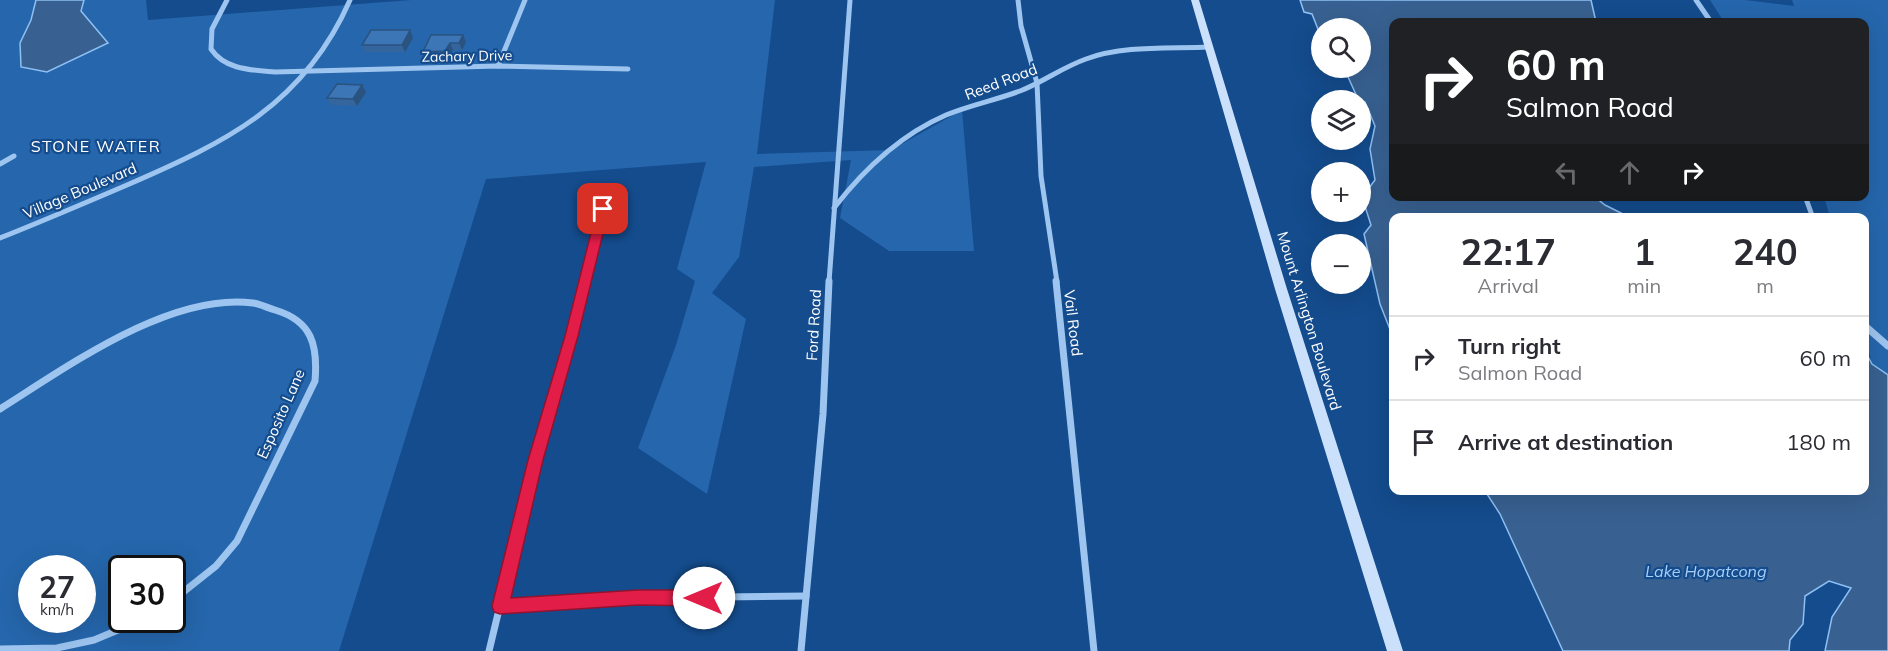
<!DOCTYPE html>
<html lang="en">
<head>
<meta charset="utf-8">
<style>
	body { margin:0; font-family:Mulish,sans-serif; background:#f7f7f7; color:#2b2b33; height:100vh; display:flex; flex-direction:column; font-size:22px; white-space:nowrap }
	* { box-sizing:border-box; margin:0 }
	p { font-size:20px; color:#7c7c81 }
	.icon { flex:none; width:33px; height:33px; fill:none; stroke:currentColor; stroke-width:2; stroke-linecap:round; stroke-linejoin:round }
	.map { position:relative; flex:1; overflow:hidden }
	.drawer { position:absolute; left:1389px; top:213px; width:480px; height:282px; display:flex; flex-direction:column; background:#fff; border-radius:12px; box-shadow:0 6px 24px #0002 }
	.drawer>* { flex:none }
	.hud { position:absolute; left:1389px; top:18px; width:480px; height:183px; border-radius:12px; box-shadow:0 6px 24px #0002; background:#202124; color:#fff; overflow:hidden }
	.controls { position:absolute; left:1311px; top:18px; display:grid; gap:12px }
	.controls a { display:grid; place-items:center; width:60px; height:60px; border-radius:50%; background:#fff; box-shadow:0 6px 24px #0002; font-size:30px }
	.speed { position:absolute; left:18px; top:555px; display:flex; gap:12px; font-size:30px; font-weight:700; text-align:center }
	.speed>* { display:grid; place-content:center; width:78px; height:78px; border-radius:50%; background:#fff; box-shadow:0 6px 24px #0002; line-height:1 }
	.speed small { font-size:15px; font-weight:400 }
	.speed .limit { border:3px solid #111; border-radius:9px; background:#fff; color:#111 }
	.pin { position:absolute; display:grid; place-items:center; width:51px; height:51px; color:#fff; margin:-26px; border-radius:12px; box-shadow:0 3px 9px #0006 }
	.me { position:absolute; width:66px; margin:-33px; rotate:270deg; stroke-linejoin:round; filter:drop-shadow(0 0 4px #0008) }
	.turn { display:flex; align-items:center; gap:21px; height:126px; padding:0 18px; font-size:27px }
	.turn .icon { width:78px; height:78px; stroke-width:2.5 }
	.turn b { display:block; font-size:42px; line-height:51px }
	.lanes { display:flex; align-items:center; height:57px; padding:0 18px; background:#0003; justify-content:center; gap:30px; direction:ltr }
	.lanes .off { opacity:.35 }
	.eta { display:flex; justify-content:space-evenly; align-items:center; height:102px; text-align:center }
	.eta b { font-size:36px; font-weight:700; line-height:42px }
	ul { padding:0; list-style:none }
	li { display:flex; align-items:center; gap:18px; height:84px; padding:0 18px; border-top:2px solid #e1e1e2 }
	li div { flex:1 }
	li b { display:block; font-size:22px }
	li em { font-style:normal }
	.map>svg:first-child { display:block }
	.green { fill:#2566ac; fill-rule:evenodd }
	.water { fill:#386191; stroke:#8ec0f4; stroke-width:1.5 }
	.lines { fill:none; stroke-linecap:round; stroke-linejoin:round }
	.minor-far1 { stroke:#9dc5f0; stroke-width:5 }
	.minor { stroke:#9dc5f0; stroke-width:7 }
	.secondary { fill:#cbe1fb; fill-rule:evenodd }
	.wall { fill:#34659d }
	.shaded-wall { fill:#2a537f }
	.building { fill:#3c76b6; stroke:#2a537f; stroke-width:1.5 }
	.route { fill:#e11d48; stroke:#92132f; stroke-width:1.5 }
	.labels { text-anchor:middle; stroke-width:4.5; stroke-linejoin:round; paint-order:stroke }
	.far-street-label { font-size:14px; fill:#fff; stroke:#144c8d }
	.street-label { font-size:15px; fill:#fff; stroke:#144c8d }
	.neighbourhood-label { font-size:16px; letter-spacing:1.5px; fill:#fff; stroke:#144c8d }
	.water-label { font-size:16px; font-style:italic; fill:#a8cff8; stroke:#144c8d }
</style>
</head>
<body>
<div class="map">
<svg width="1888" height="651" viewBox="0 0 1888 651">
	<rect width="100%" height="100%" fill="#144c8d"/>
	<g class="green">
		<path d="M0,0H146L148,20L411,0H775L757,154L891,150L962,110L974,251H889L840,218L851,160L754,167L739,257L712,293L746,319L707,494L638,448L676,345L695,281L677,269L706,162L486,179L339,651H0ZM32,568H82V620H32ZM122,568H172V620H122Z"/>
		<polygon points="1710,0 1745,0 1794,6 1792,0 1888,0 1888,375 1872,364 1865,337 1864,218 1830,217 1824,197 1864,196 1864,22 1724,22"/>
	</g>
	<g class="water">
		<polygon points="36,0 84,0 81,11 108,43 47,72 21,67 20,43 31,20"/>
		<polygon points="1300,0 1591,0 1596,22 1394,22 1394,196 1595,197 1605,205 1629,217 1394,218 1393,337 1380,304 1364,234 1371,225 1362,197 1375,180 1370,149 1375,126 1365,102 1358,99 1344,68 1360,68 1360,28 1322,28 1321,37 1312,14 1304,12"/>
		<polygon points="1865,351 1872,364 1888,375 1888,651 1825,651 1832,617 1851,588 1829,581 1805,596 1803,624 1790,640 1789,651 1563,651 1500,514 1485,491 1864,490"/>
	</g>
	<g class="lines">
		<g class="minor-far1">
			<path d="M227,0L212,29L211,49C225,70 252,70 275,72L498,66L628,69"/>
			<polyline points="1018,0 1021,26 1037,83 1041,176 1057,282"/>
			<polyline points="1696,0 1711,22"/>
			<polyline points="498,66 525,0"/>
			<polyline points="0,164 14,156"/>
			<polyline points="1805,196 1813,218"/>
			<path d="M834,208C864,169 900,135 946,115C970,105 996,100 1020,91C1043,82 1063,67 1086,59C1124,45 1169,49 1209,47"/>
			<path d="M0,238C43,221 85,203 127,185C226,142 304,105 350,0"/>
			<polyline points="585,282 599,231 607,187"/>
			<polyline points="829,282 850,0"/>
		</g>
		<g class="minor">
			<polyline points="1056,281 1094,651"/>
			<polyline points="1864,325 1888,346"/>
			<path d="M0,409C67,367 170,292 253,303C260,304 268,308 275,310C312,321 318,345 315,381L237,541L216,566L172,601"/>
			<polyline points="500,606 638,598 806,596"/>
			<polyline points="0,649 57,648 94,640 142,620"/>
			<polyline points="489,651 535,460 585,281"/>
			<polyline points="801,651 823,414 829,281"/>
		</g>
		<polygon class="secondary" points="1191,0 1199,0 1287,289 1403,651 1387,651 1275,289"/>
	</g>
	<g class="wall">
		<polygon points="463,35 466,42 462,50 453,50 448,58 426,59 423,52"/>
		<polygon points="413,38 405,52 365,52 362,45"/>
		<polygon points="366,92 357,106 331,105 327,98"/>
	</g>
	<g class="shaded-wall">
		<polygon points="410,30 413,38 405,52 402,45"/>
		<polygon points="463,35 466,42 462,50 459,43"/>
		<polygon points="450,43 453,50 448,58 445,51"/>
		<polygon points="362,85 366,92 357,106 353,99"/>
	</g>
	<g class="building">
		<polygon points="371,30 410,30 402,45 362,45"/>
		<polygon points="431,35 463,35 459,43 450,43 445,51 423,52"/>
		<polygon points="337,84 362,85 353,99 327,98"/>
	</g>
	<polygon class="route" points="603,205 609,209 578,336 543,460 511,598 638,590 704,590 710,592 712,598 710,603 704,606 638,605 500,614 494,612 492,606 528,460 565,336 597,209"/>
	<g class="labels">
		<g class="far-street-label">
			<text transform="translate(467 56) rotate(-1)" y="5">Zachary Drive</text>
		</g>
		<g class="street-label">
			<text transform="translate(1001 82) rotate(-21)" y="5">Reed Road</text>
			<text transform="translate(80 191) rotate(-23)" y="5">Village Boulevard</text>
			<text transform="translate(1309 321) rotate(73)" y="5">Mount Arlington Boulevard</text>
			<text transform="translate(1073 323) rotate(83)" y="5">Vail Road</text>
			<text transform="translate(814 325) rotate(-87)" y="5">Ford Road</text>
			<text transform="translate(281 414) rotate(-66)" y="5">Esposito Lane</text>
		</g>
		<g class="neighbourhood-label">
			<text x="96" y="152">STONE WATER</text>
		</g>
		<g class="water-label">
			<text x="1706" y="577">Lake Hopatcong</text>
		</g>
	</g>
</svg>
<div class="controls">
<a><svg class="icon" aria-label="search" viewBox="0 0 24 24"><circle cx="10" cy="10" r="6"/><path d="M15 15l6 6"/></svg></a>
<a><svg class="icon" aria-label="layers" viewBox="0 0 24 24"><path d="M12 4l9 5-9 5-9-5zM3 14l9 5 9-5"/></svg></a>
<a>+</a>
<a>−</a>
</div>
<div class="speed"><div>27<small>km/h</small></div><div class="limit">30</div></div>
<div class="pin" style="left:603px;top:209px;background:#d93025"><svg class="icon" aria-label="arrive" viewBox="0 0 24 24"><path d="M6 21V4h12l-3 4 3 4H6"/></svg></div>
<svg class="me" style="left:704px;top:598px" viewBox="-20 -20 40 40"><circle r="19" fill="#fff"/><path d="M0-13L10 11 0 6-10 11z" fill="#e11d48"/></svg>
<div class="hud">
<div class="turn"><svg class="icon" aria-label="right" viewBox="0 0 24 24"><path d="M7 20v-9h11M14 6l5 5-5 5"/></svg><div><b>60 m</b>Salmon Road</div></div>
<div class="lanes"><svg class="icon off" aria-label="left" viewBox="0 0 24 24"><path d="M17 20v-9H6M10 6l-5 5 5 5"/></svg><svg class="icon off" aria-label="ahead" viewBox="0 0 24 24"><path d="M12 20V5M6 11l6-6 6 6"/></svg><svg class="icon" aria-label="right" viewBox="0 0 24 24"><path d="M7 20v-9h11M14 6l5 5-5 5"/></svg></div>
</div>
<section class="drawer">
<div class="eta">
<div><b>22:17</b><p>Arrival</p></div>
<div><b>1</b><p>min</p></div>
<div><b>240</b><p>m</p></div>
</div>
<ul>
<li><svg class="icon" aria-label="right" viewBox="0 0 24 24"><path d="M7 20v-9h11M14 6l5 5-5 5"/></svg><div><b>Turn right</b><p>Salmon Road</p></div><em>60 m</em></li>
<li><svg class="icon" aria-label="arrive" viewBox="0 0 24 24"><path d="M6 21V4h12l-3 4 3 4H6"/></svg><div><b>Arrive at destination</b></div><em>180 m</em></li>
</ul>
</section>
</div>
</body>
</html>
